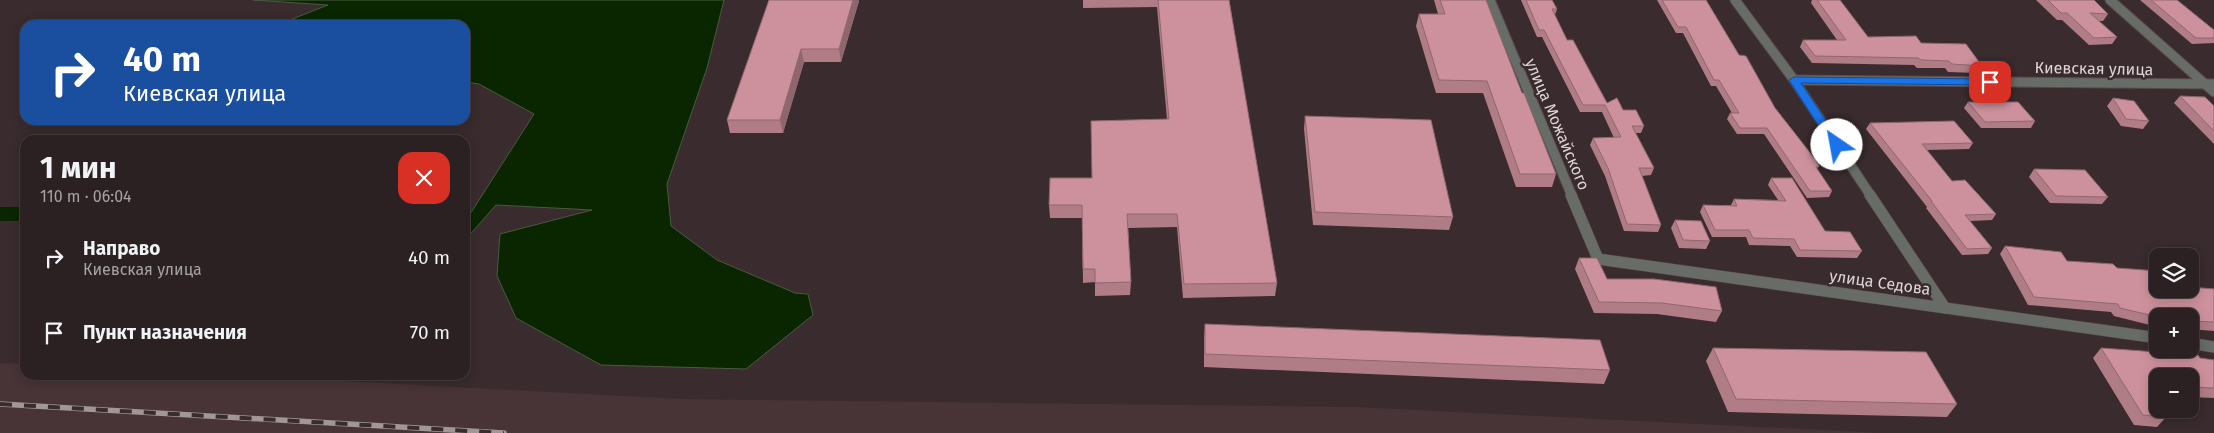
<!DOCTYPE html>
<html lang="ru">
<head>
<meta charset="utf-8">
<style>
	body { margin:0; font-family:"Fira Sans",sans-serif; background:#33282a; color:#f1f3f6; height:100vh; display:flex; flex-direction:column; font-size:19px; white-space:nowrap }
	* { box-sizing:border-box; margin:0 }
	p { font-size:16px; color:#a6a3a5 }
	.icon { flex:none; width:28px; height:28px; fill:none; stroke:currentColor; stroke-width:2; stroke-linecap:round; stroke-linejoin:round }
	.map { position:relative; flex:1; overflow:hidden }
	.sheet { position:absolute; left:20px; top:135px; width:450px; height:245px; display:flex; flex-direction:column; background:#2b2022; border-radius:15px; box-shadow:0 2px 12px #0003,0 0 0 1px #473e40 }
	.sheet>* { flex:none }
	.top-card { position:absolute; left:20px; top:20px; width:450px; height:105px; border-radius:15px; box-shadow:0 2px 12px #0003,0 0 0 1px #473e40; background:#1a4fa0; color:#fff; overflow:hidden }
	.buttons { position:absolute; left:2149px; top:248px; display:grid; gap:10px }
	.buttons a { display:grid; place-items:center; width:50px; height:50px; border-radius:10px; background:#2b2022; box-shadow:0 2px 12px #0003,0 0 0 1px #473e40; font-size:25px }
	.pin { position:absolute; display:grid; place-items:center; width:42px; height:42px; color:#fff; margin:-21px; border-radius:10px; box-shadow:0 2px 8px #0006 }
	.me { position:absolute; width:55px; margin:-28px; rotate:327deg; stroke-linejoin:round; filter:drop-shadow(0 0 4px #0008) }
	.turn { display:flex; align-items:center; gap:18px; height:105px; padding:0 20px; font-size:22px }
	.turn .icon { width:65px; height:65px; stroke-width:2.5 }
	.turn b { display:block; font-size:35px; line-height:42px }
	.round { display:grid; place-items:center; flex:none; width:52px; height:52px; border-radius:15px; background:#33282a }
	.headline { display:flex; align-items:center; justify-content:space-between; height:85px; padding:0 20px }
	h1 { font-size:30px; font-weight:700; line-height:38px }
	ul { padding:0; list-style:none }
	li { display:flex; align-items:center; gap:15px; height:75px; padding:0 20px }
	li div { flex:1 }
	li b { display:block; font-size:19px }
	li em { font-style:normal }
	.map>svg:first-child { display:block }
	.built { fill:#483337 }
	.water { fill:#0a2600; stroke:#4a5a40 }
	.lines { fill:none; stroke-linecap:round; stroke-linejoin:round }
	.canal { fill:#0a2600; fill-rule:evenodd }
	.street-far1-casing { stroke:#574a4c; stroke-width:11 }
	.street-casing { stroke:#574a4c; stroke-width:12 }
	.street-far1 { stroke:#686c67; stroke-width:9 }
	.street { stroke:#686c67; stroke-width:11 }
	.rail-casing { stroke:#a19698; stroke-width:5.5 }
	.rail { stroke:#392b2e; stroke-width:4; stroke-dasharray:12; stroke-linecap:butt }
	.wall { fill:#b07d87; fill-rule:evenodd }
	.shaded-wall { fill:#90666e }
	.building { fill:#cd919d; stroke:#90666e }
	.route { fill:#1a73e8; stroke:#114b97 }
	.labels { text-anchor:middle; stroke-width:5; stroke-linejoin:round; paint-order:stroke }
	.street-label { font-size:16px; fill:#ded5d6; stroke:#392b2e }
</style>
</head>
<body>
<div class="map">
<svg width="2214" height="433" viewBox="0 0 2214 433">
	<rect width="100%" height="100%" fill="#392b2e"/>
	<polygon class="built" points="0,363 25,364 25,375 230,375 681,399 1356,407 1883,433 0,433"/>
	<polygon class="water" points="253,0 724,0 707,68 667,184 671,226 717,260 795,293 808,294 813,315 746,369 601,365 516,318 497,276 500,234 592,210 496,205 465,240 465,222 534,114 479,84 465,82 465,25 277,25 328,5"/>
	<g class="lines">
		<rect class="canal" x="0" y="207" width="25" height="14"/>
		<defs>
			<g id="street-far1">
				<polyline points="1490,0 1572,196"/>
				<polyline points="1735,0 1794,80 1871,196"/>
				<polyline points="2110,0 2214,92"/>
				<polyline points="1794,80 2214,84"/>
			</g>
			<g id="street">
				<polyline points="1571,195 1598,259 2158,338"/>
				<polyline points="1870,195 1945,308"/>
				<polyline points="2190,343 2214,347"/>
			</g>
		</defs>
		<use href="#street-far1" class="street-far1-casing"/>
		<use href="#street" class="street-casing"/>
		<use href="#street-far1" class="street-far1"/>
		<use href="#street" class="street"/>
		<defs>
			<polyline id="rail" points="0,404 504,433"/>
		</defs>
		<use href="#rail" class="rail-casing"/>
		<use href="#rail" class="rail"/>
	</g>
	<g class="wall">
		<polygon points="769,0 858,0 859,1 841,62 804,62 783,133 730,133 727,120"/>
		<polygon points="1083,0 1229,0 1277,283 1275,296 1183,298 1177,227 1128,228 1131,282 1130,295 1095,296 1095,282 1083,283 1082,218 1050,218 1049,205 1092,178 1167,119 1157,7 1083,8"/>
		<polygon points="1434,0 1486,0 1522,93 1556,174 1552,187 1516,187 1483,93 1436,93 1416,26 1419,14 1438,14"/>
		<polygon points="1521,0 1552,0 1557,9 1555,15 1567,40 1607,103 1623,110 1644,126 1641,133 1635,133 1654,168 1651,175 1642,176 1661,225 1658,232 1624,231 1605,176 1590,145 1593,138 1614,138 1602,112 1580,112 1542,37 1537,37"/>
		<polygon points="1657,0 1706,0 1739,55 1775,108 1819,166 1817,169 1832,191 1829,197 1807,198 1764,134 1737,134 1727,119 1730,113 1732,113 1716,86 1711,86 1683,33 1676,33"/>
		<polygon points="1812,0 1817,0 1868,37 1921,43 1982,66 1978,73 1948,72 1945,68 1917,68 1914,65 1812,63 1800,47 1803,40 1837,40 1811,3"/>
		<polygon points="2036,0 2094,0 2108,14 2103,21 2098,21 2117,37 2112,44 2089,45 2062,20 2057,20"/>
		<polygon points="2140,0 2177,0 2214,30 2214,43 2192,44"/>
		<polygon points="2180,96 2214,106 2214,144 2174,103"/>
		<polygon points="2113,98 2149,121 2143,129 2121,126 2107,106"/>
		<polygon points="1968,102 2035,121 2031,128 1981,128 1964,108"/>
		<polygon points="1305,116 1453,217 1449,230 1313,225 1304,129"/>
		<polygon points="1870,123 1973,143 1969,149 1927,150 1952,181 1996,214 1992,220 1970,221 1992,248 1988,254 1962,255 1926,208 1927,207 1866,129"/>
		<polygon points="2034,169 2108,197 2102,204 2050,203 2029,177"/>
		<polygon points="1771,178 1825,231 1862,251 1857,258 1797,257 1790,246 1749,245 1746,237 1712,237 1700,212 1703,205 1731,205 1734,199 1778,200 1768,185"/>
		<polygon points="1675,220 1710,241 1706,249 1679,248 1671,228"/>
		<polygon points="2005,246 2067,261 2117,268 2158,289 2214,289 2214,331 2190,329 2190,316 2158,316 2158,327 2114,316 2111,312 2028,305 2000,254"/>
		<polygon points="1579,258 1607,279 1722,311 1716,322 1657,314 1594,313 1575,269"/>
		<polygon points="1205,324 1610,370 1604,384 1204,367 1204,337"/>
		<polygon points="1713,348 1957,404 1947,417 1728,412 1706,361"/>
		<path d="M2101,348L2214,360V398L2191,397L2195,404L2186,414L2163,412L2166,417L2157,427L2134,425L2093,358ZM2158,376H2190V409H2158Z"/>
	</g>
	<g class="shaded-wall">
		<polygon points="853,0 858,0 859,1 841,62 839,49"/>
		<polygon points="801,49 804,62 783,133 780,120"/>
	</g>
	<g class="building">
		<polygon points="769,0 853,0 839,49 801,49 780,120 727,120"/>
		<polygon points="1158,0 1229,0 1277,283 1184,284 1177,214 1127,214 1131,282 1095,283 1095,269 1083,269 1082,205 1049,205 1050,178 1092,178 1091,121 1169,119"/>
		<polygon points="1440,0 1486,0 1522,93 1524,93 1556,174 1520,174 1487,81 1439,80 1419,14 1445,14"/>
		<polygon points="1526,0 1552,0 1557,9 1552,9 1567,40 1573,40 1607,103 1617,98 1623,110 1636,110 1644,126 1632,126 1654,168 1639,168 1661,225 1627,224 1608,168 1593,138 1621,137 1605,105 1583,105 1544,30 1539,30"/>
		<polygon points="1662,0 1706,0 1739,55 1746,56 1775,108 1808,150 1819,166 1816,167 1832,191 1810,191 1767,128 1740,128 1730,113 1739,113 1719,80 1714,80 1686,27 1678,27"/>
		<polygon points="1817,0 1840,0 1868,37 1916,36 1921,43 1966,44 1982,66 1952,64 1949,61 1921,60 1918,58 1815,56 1803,40 1846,40"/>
		<polygon points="2048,0 2094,0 2108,14 2090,13 2117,37 2094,38 2067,13 2061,13"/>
		<polygon points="2151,0 2177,0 2214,30 2214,38 2196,38"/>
		<polygon points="2180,96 2205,97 2214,106 2214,131"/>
		<polygon points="2113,98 2134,101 2149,121 2126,119"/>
		<polygon points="1968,102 2018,102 2035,121 1985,122"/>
		<polygon points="1305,116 1431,120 1453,217 1315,212"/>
		<polygon points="1954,121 1973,143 1922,144 1952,181 1965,180 1996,214 1965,215 1992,248 1967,249 1931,201 1932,201 1870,123"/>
		<polygon points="2034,169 2085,170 2108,197 2056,196"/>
		<polygon points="1771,178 1792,178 1825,231 1850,232 1862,251 1800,250 1794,239 1753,238 1749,230 1715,230 1703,205 1737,206 1734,199 1786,201"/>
		<polygon points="1675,220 1701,221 1710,241 1683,240"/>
		<polygon points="2005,246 2061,252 2067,261 2113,264 2117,268 2158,271 2158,289 2190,289 2190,287 2214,289 2214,322 2190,321 2190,316 2158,316 2158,317 2120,308 2118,304 2034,297"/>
		<polygon points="1579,258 1597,258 1607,279 1654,279 1716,287 1722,311 1662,303 1599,302"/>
		<polygon points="1205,324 1600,340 1610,370 1205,354"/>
		<polygon points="1713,348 1926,352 1957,404 1736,399"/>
		<polygon points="2101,348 2198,355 2200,358 2214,360 2214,388 2190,387 2190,376 2158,376 2158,401 2156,400 2158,403 2158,409 2161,409 2166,417 2143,415"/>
		<polygon points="2190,396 2195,404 2190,403"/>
	</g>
	<polygon class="route" points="1794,77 1990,79 1995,82 1990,85 1801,83 1842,145 1837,149 1833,148 1789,80"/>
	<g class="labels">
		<g class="street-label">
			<text transform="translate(2094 68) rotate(1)" y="6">Киевская улица</text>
			<text transform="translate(1558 124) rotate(67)" y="6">улица Можайского</text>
			<text transform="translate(1880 282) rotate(8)" y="6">улица Седова</text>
		</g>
	</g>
</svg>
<div class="buttons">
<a><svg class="icon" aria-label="layers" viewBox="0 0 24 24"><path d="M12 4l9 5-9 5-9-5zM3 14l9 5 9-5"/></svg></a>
<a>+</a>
<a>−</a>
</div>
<div class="pin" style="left:1990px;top:82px;background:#d93025"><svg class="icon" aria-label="arrive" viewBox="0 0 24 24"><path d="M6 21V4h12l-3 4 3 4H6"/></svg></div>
<svg class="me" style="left:1837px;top:145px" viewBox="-20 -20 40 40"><circle r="19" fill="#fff"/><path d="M0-13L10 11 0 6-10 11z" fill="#1a73e8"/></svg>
<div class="top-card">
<div class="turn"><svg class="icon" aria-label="right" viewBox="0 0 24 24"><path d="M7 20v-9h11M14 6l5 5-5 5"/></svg><div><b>40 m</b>Киевская улица</div></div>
</div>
<section class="sheet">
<div class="headline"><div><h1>1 мин</h1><p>110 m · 06:04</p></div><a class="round" style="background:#d93025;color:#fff"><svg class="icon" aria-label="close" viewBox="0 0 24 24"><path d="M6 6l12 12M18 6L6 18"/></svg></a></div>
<ul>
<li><svg class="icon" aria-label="right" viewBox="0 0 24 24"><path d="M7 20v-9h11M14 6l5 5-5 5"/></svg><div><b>Направо</b><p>Киевская улица</p></div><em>40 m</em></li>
<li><svg class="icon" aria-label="arrive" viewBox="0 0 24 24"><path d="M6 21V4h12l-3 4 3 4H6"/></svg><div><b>Пункт назначения</b></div><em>70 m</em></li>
</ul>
</section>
</div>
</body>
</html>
